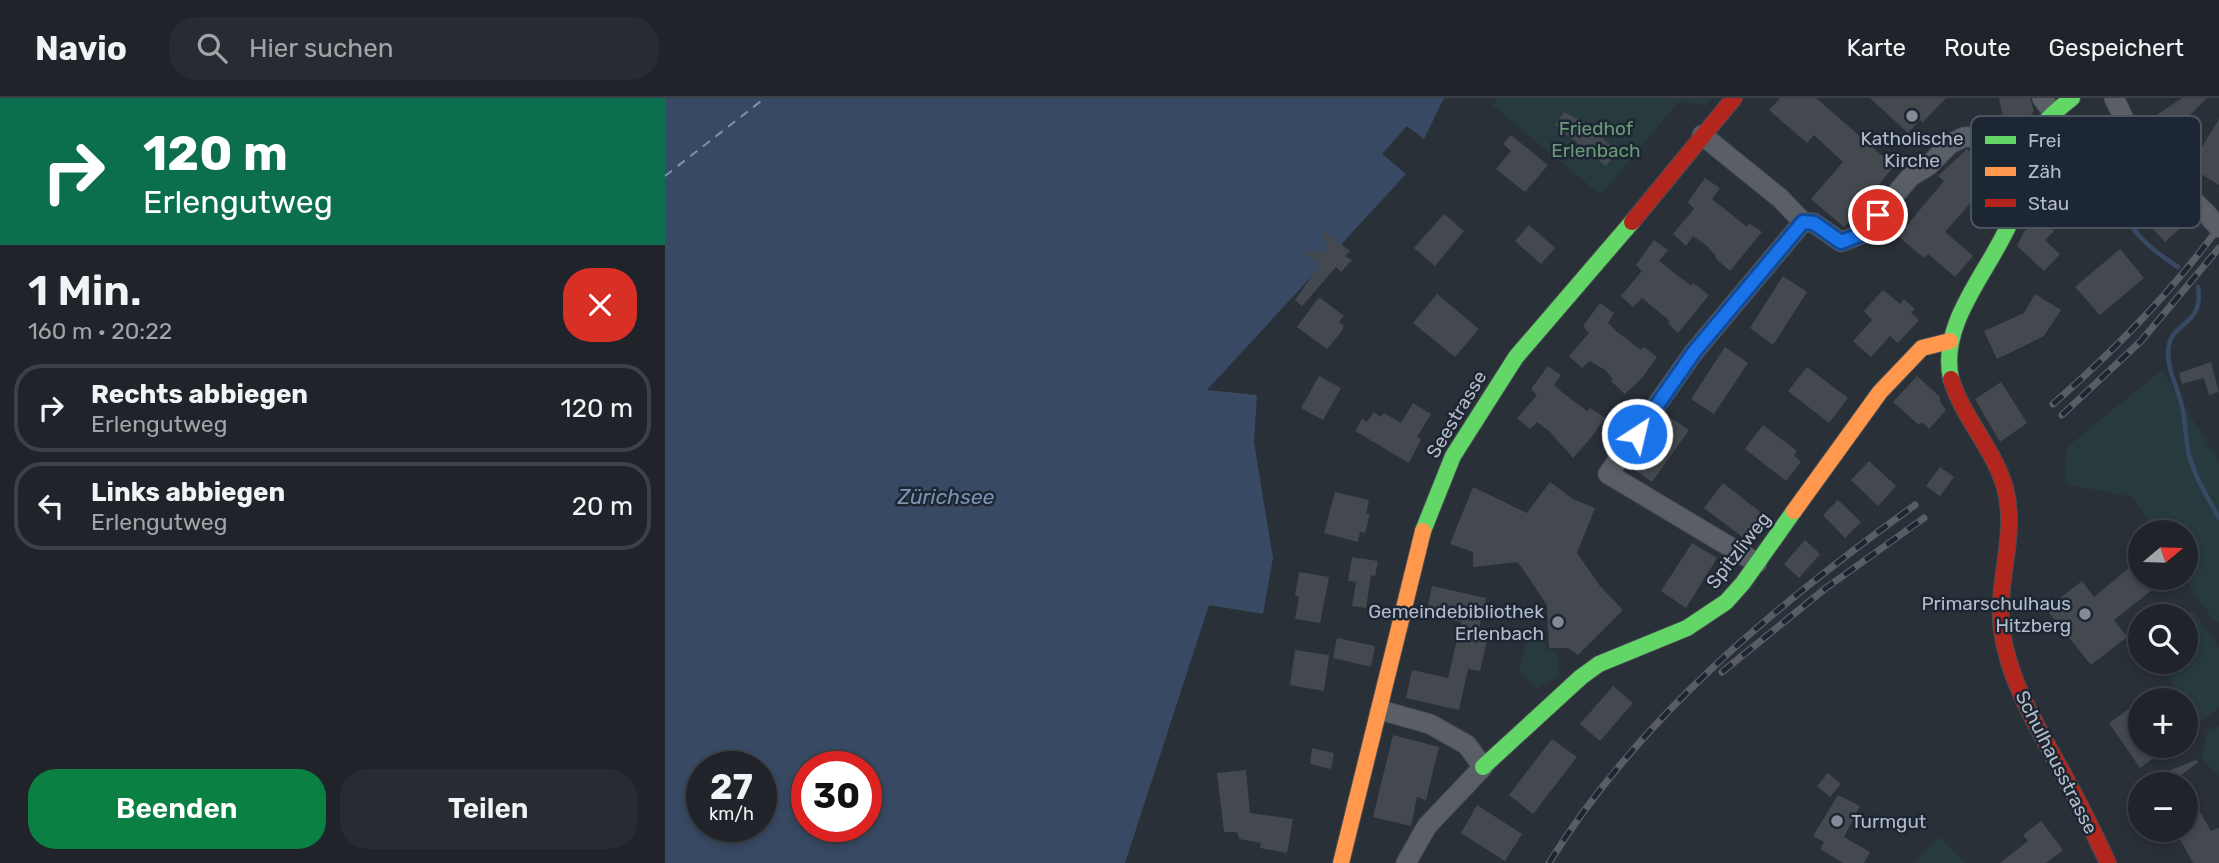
<!DOCTYPE html>
<html lang="de">
<head>
<meta charset="utf-8">
<style>
	body { margin:0; font-family:Rubik,sans-serif; background:#282c32; color:#f1f3f6; height:100vh; display:flex; flex-direction:column; font-size:26px; white-space:nowrap }
	* { box-sizing:border-box; margin:0 }
	p { font-size:23px; color:#a2a4a8 }
	.icon { flex:none; width:38px; height:38px; fill:none; stroke:currentColor; stroke-width:2; stroke-linecap:round; stroke-linejoin:round }
	.map { position:relative; flex:1; overflow:hidden }
	.side { display:flex; flex-direction:column; background:#20242a; width:665px }
	.side>* { flex:none }
	.guide { background:#0b6e4f; color:#fff; overflow:hidden }
	.needle { width:46px; rotate:71deg }
	.tools { position:absolute; left:1463px; top:422px; display:grid; gap:14px }
	.tools a { display:grid; place-items:center; width:70px; height:70px; border-radius:50%; background:#20242a; box-shadow:0 4px 10px #0003,0 0 0 2px #3d4147; font-size:35px }
	.speed { position:absolute; left:21px; top:653px; display:flex; gap:14px; font-size:35px; font-weight:700; text-align:center }
	.speed>* { display:grid; place-content:center; width:91px; height:91px; border-radius:50%; background:#20242a; box-shadow:0 4px 10px #0003,0 0 0 2px #3d4147; line-height:1 }
	.speed small { font-size:18px; font-weight:400 }
	.speed .limit { border:10px solid #d22; background:#fff; color:#111 }
	.pin { position:absolute; display:grid; place-items:center; width:60px; height:60px; color:#fff; margin:-30px; border:4px solid #fff; border-radius:50%; box-shadow:0 2px 7px #0007 }
	.me { position:absolute; width:77px; margin:-38px; rotate:35deg; stroke-linejoin:round; filter:drop-shadow(0 0 5px #0008) }
	.turn { display:flex; align-items:center; gap:24px; height:147px; padding:0 28px; font-size:32px }
	.turn .icon { width:91px; height:91px; stroke-width:2.5 }
	.turn b { display:block; font-size:49px; line-height:60px }
	.round { display:grid; place-items:center; flex:none; width:74px; height:74px; border-radius:28px; background:#282c32 }
	.summary { display:flex; align-items:center; justify-content:space-between; height:119px; padding:0 28px }
	h1 { font-size:42px; font-weight:600; line-height:52px }
	.action { display:flex; gap:14px; margin-top:auto; padding:14px 28px }
	.action a { flex:1; height:80px; border-radius:28px; background:#0b8043; color:#fff; font-size:28px; font-weight:600; line-height:80px; text-align:center }
	.action a+a { background:#282c32; color:#f1f3f6 }
	ul { padding:0; list-style:none }
	li { display:flex; align-items:center; gap:21px; height:88px; margin:0 14px 10px; padding:0 14px; border:4px solid #3d4147; border-radius:28px }
	li div { flex:1 }
	li b { display:block; font-size:26px }
	li em { font-style:normal }
	header { display:flex; align-items:center; gap:42px; box-sizing:border-box; height:98px; padding:0 35px; background:#20242a; border-bottom:2px solid #3d4147 }
	header strong { font-size:33px }
	nav { display:flex; gap:38px; margin-inline-start:auto; font-size:24px }
	.search { width:490px; height:63px; background:#282c32; display:flex; align-items:center; gap:18px; box-sizing:border-box; padding:0 24px; border-radius:28px; color:#a2a4a8; font-size:26px }
	main { display:flex; flex:1; min-height:0 }
	.map>svg:first-child { display:block }
	.green { fill:#273a3e }
	.water { fill:#384963; fill-rule:evenodd }
	.lines { fill:none; stroke-linecap:round; stroke-linejoin:round }
	.stream { stroke:#384963; stroke-width:4.5 }
	.ferry { stroke:#7c92b1; stroke-width:2; stroke-dasharray:9 7; stroke-linecap:butt }
	.building { fill:#444950 }
	.street-casing { stroke:#484c53; stroke-width:21 }
	.fast-casing { stroke:#484c53; stroke-width:18 }
	.slow-casing { stroke:#484c53; stroke-width:18 }
	.jam-casing { stroke:#484c53; stroke-width:18 }
	.street { stroke:#5a5e66; stroke-width:19 }
	.fast { stroke:#63d668; stroke-width:16 }
	.slow { stroke:#ff974d; stroke-width:16 }
	.jam { stroke:#b3261e; stroke-width:16 }
	.rail-casing { stroke:#595d64; stroke-width:7 }
	.rail { stroke:#1d2633; stroke-width:4.5; stroke-dasharray:13; stroke-linecap:butt }
	.street-bridge-casing { stroke:#484c53; stroke-width:21; stroke-linecap:butt }
	.street-bridge { stroke:#5a5e66; stroke-width:19 }
	.route-casing { stroke:#114b97; stroke-width:18 }
	.route { stroke:#1a73e8; stroke-width:12 }
	.poi-dot { fill:#848b96; stroke:#1d2633; stroke-width:2.5 }
	.labels { text-anchor:middle; stroke-width:5; stroke-linejoin:round; paint-order:stroke }
	.park-label { font-size:19px; fill:#6b9a76; stroke:#1d2633 }
	.poi-label { font-size:19px; fill:#b4bcc9; stroke:#1d2633; text-anchor:end }
	.street-label { font-size:19px; fill:#b4bcc9; stroke:#1d2633 }
	.water-label { font-size:21px; font-style:italic; fill:#7c92b1; stroke:#1d2633 }
	.key { fill:#1d2633; stroke:#4a5360; stroke-width:2 }
	.key-label { font-size:19px; fill:#b4bcc9 }
</style>
</head>
<body>
<header>
<strong>Navio</strong>
<div class="search"><svg class="icon" aria-label="search" viewBox="0 0 24 24"><circle cx="10" cy="10" r="6"/><path d="M15 15l6 6"/></svg>Hier suchen</div>
<nav><a>Karte</a><a>Route</a><a>Gespeichert</a></nav>
</header>
<main>
<section class="side">
<div class="guide">
<div class="turn"><svg class="icon" aria-label="right" viewBox="0 0 24 24"><path d="M7 20v-9h11M14 6l5 5-5 5"/></svg><div><b>120 m</b>Erlengutweg</div></div>
</div>
<div class="summary"><div><h1>1 Min.</h1><p>160 m · 20:22</p></div><a class="round" style="background:#d93025;color:#fff"><svg class="icon" aria-label="close" viewBox="0 0 24 24"><path d="M6 6l12 12M18 6L6 18"/></svg></a></div>
<ul>
<li><svg class="icon" aria-label="right" viewBox="0 0 24 24"><path d="M7 20v-9h11M14 6l5 5-5 5"/></svg><div><b>Rechts abbiegen</b><p>Erlengutweg</p></div><em>120 m</em></li>
<li><svg class="icon" aria-label="left" viewBox="0 0 24 24"><path d="M17 20v-9H6M10 6l-5 5 5 5"/></svg><div><b>Links abbiegen</b><p>Erlengutweg</p></div><em>20 m</em></li>
</ul>
<div class="action"><a>Beenden</a><a>Teilen</a></div>
</section>
<div class="map">
<svg width="1554" height="765" viewBox="0 0 1554 765">
	<rect width="100%" height="100%" fill="#2a3038"/>
	<g class="green">
		<polygon points="833,0 1047,0 1041,7 1013,4 936,97 827,7"/>
		<polygon points="1497,272 1554,364 1554,525 1548,522 1520,480 1521,434 1491,434 1468,399 1400,386 1402,349"/>
		<polygon points="1528,512 1554,550 1554,610 1535,623 1493,564 1521,564 1520,518"/>
		<polygon points="878,539 881,551 893,555 895,578 872,590 854,573 863,540"/>
		<polygon points="1554,628 1554,678 1537,661 1542,633"/>
		<polygon points="1274,739 1300,765 1249,765"/>
	</g>
	<path class="water" d="M0,0H779L759,41L742,28L717,56L741,76L542,292L592,297L589,344L608,460L598,516L544,507L460,765H0ZM37,668H96V728H37ZM142,668H201V728H142Z"/>
	<g class="lines">
		<g class="stream">
			<path d="M1408,33C1415,52 1432,58 1443,74C1450,84 1451,99 1456,110C1468,137 1490,154 1513,169"/>
			<path d="M1533,189C1539,227 1508,224 1504,247C1500,266 1511,286 1516,304C1521,321 1520,340 1524,357C1530,379 1543,400 1554,420"/>
		</g>
		<polyline class="ferry" points="0,78 100,0"/>
	</g>
	<g class="building">
		<polygon points="1115,0 1151,0 1229,68 1179,129 1146,101 1178,64 1149,37 1142,45 1104,12"/>
		<polygon points="1205,0 1281,0 1258,24 1255,22 1243,35"/>
		<polygon points="1334,0 1365,0 1369,13 1359,26 1340,29"/>
		<polygon points="1517,0 1542,0 1523,19 1528,25 1492,49 1477,27"/>
		<polygon points="899,14 924,27 952,54 941,68 890,27"/>
		<polygon points="1554,21 1554,87 1525,69"/>
		<polygon points="846,37 883,67 860,94 831,71 846,53 838,46"/>
		<polygon points="1302,51 1336,84 1313,107 1308,102 1280,134 1308,158 1290,179 1263,156 1259,160 1233,138 1279,83 1273,78"/>
		<polygon points="1486,78 1506,100 1504,102 1523,123 1500,144 1479,121 1484,116 1466,97"/>
		<polygon points="1040,80 1055,90 1047,101 1082,129 1084,125 1097,134 1065,173 1050,160 1051,158 1041,147 1028,138 1021,148 1008,136 1029,111 1023,104"/>
		<polygon points="779,116 799,133 770,168 749,150"/>
		<polygon points="1373,119 1389,133 1380,142 1395,156 1379,173 1352,148 1358,135"/>
		<polygon points="864,127 890,150 876,166 850,143"/>
		<polygon points="656,130 685,153 680,158 687,162 676,174 671,169 637,208 630,202 655,167 640,155 663,153"/>
		<polygon points="989,142 1003,152 994,163 1026,188 1028,185 1044,197 1013,235 1003,225 1005,223 977,200 968,209 956,198 977,173 971,167"/>
		<polygon points="1455,151 1479,180 1435,217 1410,189"/>
		<polygon points="1118,178 1142,194 1108,247 1085,230"/>
		<polygon points="1218,192 1235,206 1239,201 1250,211 1246,215 1254,222 1233,245 1225,238 1206,259 1188,243 1207,222 1199,213"/>
		<polygon points="772,196 814,231 790,259 748,225"/>
		<polygon points="1370,196 1396,212 1379,238 1332,261 1319,233 1359,215"/>
		<polygon points="654,199 679,218 674,224 679,228 676,234 662,251 632,229"/>
		<polygon points="935,205 949,215 943,225 951,233 976,252 979,249 992,259 977,280 960,296 946,283 948,281 940,272 925,263 917,270 904,258 924,235 918,228"/>
		<polygon points="1060,249 1083,265 1049,316 1026,301"/>
		<polygon points="1546,264 1554,294 1544,297 1539,280 1517,286 1514,275"/>
		<polygon points="883,268 896,277 889,287 898,295 922,313 925,310 940,320 925,341 908,360 885,334 872,324 865,331 852,320 872,297 866,291"/>
		<polygon points="1142,269 1183,300 1164,325 1123,293"/>
		<polygon points="654,278 676,290 658,322 636,310"/>
		<polygon points="1252,278 1275,299 1275,304 1281,312 1264,331 1257,324 1254,327 1228,304"/>
		<polygon points="1336,284 1362,325 1335,344 1310,301"/>
		<polygon points="748,305 766,316 752,339 756,341 744,365 690,333 697,321 702,324 709,314 716,319 719,315 736,325"/>
		<polygon points="1003,318 1024,332 987,384 967,370"/>
		<polygon points="1098,327 1132,353 1129,357 1136,364 1121,383 1080,351"/>
		<polygon points="1204,363 1231,388 1213,408 1186,382"/>
		<polygon points="1275,369 1289,379 1275,398 1261,388"/>
		<polygon points="885,384 908,401 930,410 912,455 935,488 958,512 913,557 903,550 884,550 882,507 853,464 808,469 808,454 785,446 808,389 862,415"/>
		<polygon points="1058,385 1099,417 1080,441 1039,410"/>
		<polygon points="670,394 704,402 701,416 705,416 700,435 695,434 693,444 659,435"/>
		<polygon points="1173,402 1196,424 1180,440 1158,417"/>
		<polygon points="1140,442 1155,456 1134,480 1119,466"/>
		<polygon points="1027,445 1052,460 1021,510 996,493"/>
		<polygon points="687,459 713,463 710,478 706,477 701,510 687,508 691,484 683,483"/>
		<polygon points="1475,461 1475,480 1502,480 1449,522 1462,539 1426,567 1381,511 1417,483 1429,499"/>
		<polygon points="634,474 664,479 655,525 630,521 634,499 630,498"/>
		<polygon points="767,488 821,500 812,540 822,542 815,573 803,571 794,612 741,600 747,572 783,580 796,524 761,516"/>
		<polygon points="672,540 710,548 706,569 668,560"/>
		<polygon points="630,552 664,557 659,593 625,587"/>
		<polygon points="948,588 968,605 935,643 915,626"/>
		<polygon points="1465,610 1469,615 1475,611 1475,648 1505,648 1475,670 1444,625"/>
		<polygon points="728,637 774,649 761,702 752,699 746,728 708,719"/>
		<polygon points="887,641 912,659 868,716 844,697"/>
		<polygon points="647,650 669,655 666,671 645,666"/>
		<polygon points="1531,662 1533,664 1511,681 1514,686 1470,686"/>
		<polygon points="581,672 585,715 628,721 622,755 595,750 596,745 574,741 572,734 559,734 552,675"/>
		<polygon points="1163,675 1176,686 1165,699 1152,688"/>
		<polygon points="1173,697 1195,708 1179,739 1205,754 1199,765 1178,765 1155,751 1159,744 1148,738"/>
		<polygon points="1521,697 1531,716 1535,714 1546,733 1554,730 1554,765 1528,765 1510,732 1521,732"/>
		<polygon points="812,707 857,736 840,763 796,735"/>
		<polygon points="1376,723 1398,752 1381,765 1335,765 1363,743 1358,737"/>
	</g>
	<g class="lines">
		<defs>
			<g id="street">
				<polyline points="1377,0 1388,15"/>
				<polyline points="1449,0 1462,27 1480,55 1541,115"/>
				<polyline points="1037,37 1115,100 1138,124 1149,125 1176,144 1197,136 1245,79 1263,68 1285,46 1299,39 1308,39 1336,59 1360,65"/>
				<polyline points="1092,465 943,376 1029,254 1138,124"/>
				<polyline points="715,612 765,626 802,647 818,669 762,728 741,765"/>
			</g>
			<g id="fast">
				<path d="M1286,281C1273,222 1329,169 1349,115C1357,91 1355,65 1367,42C1376,25 1392,12 1407,0"/>
				<polyline points="758,433 788,358 851,259 967,124"/>
				<polyline points="818,669 916,579 934,566 1022,530 1061,504 1078,485 1129,413"/>
			</g>
			<g id="slow">
				<polyline points="1129,413 1215,294 1257,250 1285,243"/>
				<polyline points="676,765 758,433"/>
			</g>
			<g id="jam">
				<polyline points="967,124 1069,0"/>
				<path d="M1286,281C1298,320 1329,351 1340,390C1353,438 1330,485 1337,533C1344,583 1371,627 1395,670C1412,701 1428,733 1443,765"/>
			</g>
		</defs>
		<use href="#street" class="street-casing"/>
		<use href="#fast" class="fast-casing"/>
		<use href="#slow" class="slow-casing"/>
		<use href="#jam" class="jam-casing"/>
		<use href="#street" class="street"/>
		<use href="#fast" class="fast"/>
		<use href="#slow" class="slow"/>
		<use href="#jam" class="jam"/>
		<defs>
			<g id="rail">
				<path d="M1388,306C1449,253 1506,195 1554,129"/>
				<polyline points="1397,317 1476,243 1554,150"/>
				<polyline points="1057,574 1161,490 1259,420"/>
				<path d="M884,765C975,618 1111,507 1250,407"/>
			</g>
		</defs>
		<use href="#rail" class="rail-casing"/>
		<use href="#rail" class="rail"/>
		<defs>
			<polyline id="street-bridge" points="1541,115 1554,130"/>
		</defs>
		<use href="#street-bridge" class="street-bridge-casing"/>
		<use href="#street-bridge" class="street-bridge"/>
	</g>
	<g class="lines">
		<defs>
			<polyline id="route" points="972,336 1029,254 1138,124 1149,125 1176,144 1197,136 1213,117"/>
		</defs>
		<use href="#route" class="route-casing"/>
		<use href="#route" class="route"/>
	</g>
	<g class="poi-dot">
		<circle cx="1247" cy="18" r="7"/>
		<circle cx="1420" cy="516" r="7"/>
		<circle cx="893" cy="524" r="7"/>
		<circle cx="1172" cy="723" r="7"/>
	</g>
	<g class="labels">
		<g class="park-label">
			<text x="931" y="37">Friedhof<tspan x="931" dy="22">Erlenbach</tspan></text>
		</g>
		<g class="poi-label">
			<text x="1247" y="47" text-anchor="middle">Katholische<tspan x="1247" dy="22">Kirche</tspan></text>
			<text x="1406" y="512">Primarschulhaus<tspan x="1406" dy="22">Hitzberg</tspan></text>
			<text x="879" y="520">Gemeindebibliothek<tspan x="879" dy="22">Erlenbach</tspan></text>
			<text x="1186" y="730" text-anchor="start">Turmgut</text>
		</g>
		<g class="street-label">
			<text transform="translate(791 316) rotate(-59)" y="7">Seestrasse</text>
			<text transform="translate(1073 452) rotate(-52)" y="7">Spitzliweg</text>
			<text transform="translate(1392 664) rotate(63)" y="7">Schulhausstrasse</text>
		</g>
		<g class="water-label">
			<text x="281" y="406">Zürichsee</text>
		</g>
	</g>
	<rect x="1306" y="18" width="230" height="112" rx="10" class="key"/>
	<rect x="1320" y="38" width="31" height="8" fill="#63d668"/>
	<rect x="1320" y="69" width="31" height="9" fill="#ff974d"/>
	<rect x="1320" y="101" width="31" height="8" fill="#b3261e"/>
	<g class="key-label">
		<text x="1363" y="49">Frei</text>
		<text x="1363" y="80">Zäh</text>
		<text x="1363" y="112">Stau</text>
	</g>
</svg>
<div class="tools">
<a><svg class="needle" viewBox="-14 -14 28 28"><path d="M0-13l5 13h-10z" fill="#e53935"/><path d="M0 13l5-13h-10z" fill="#a2a4a8"/></svg></a>
<a><svg class="icon" aria-label="search" viewBox="0 0 24 24"><circle cx="10" cy="10" r="6"/><path d="M15 15l6 6"/></svg></a>
<a>+</a>
<a>−</a>
</div>
<div class="speed"><div>27<small>km/h</small></div><div class="limit">30</div></div>
<div class="pin" style="left:1213px;top:117px;background:#d93025"><svg class="icon" aria-label="arrive" viewBox="0 0 24 24"><path d="M6 21V4h12l-3 4 3 4H6"/></svg></div>
<svg class="me" style="left:972px;top:336px" viewBox="-20 -20 40 40"><circle r="17" fill="#1a73e8" stroke="#fff" stroke-width="3"/><path d="M0-11L8 9 0 5-8 9z" fill="#fff"/></svg>
</div>
</main>
</body>
</html>
